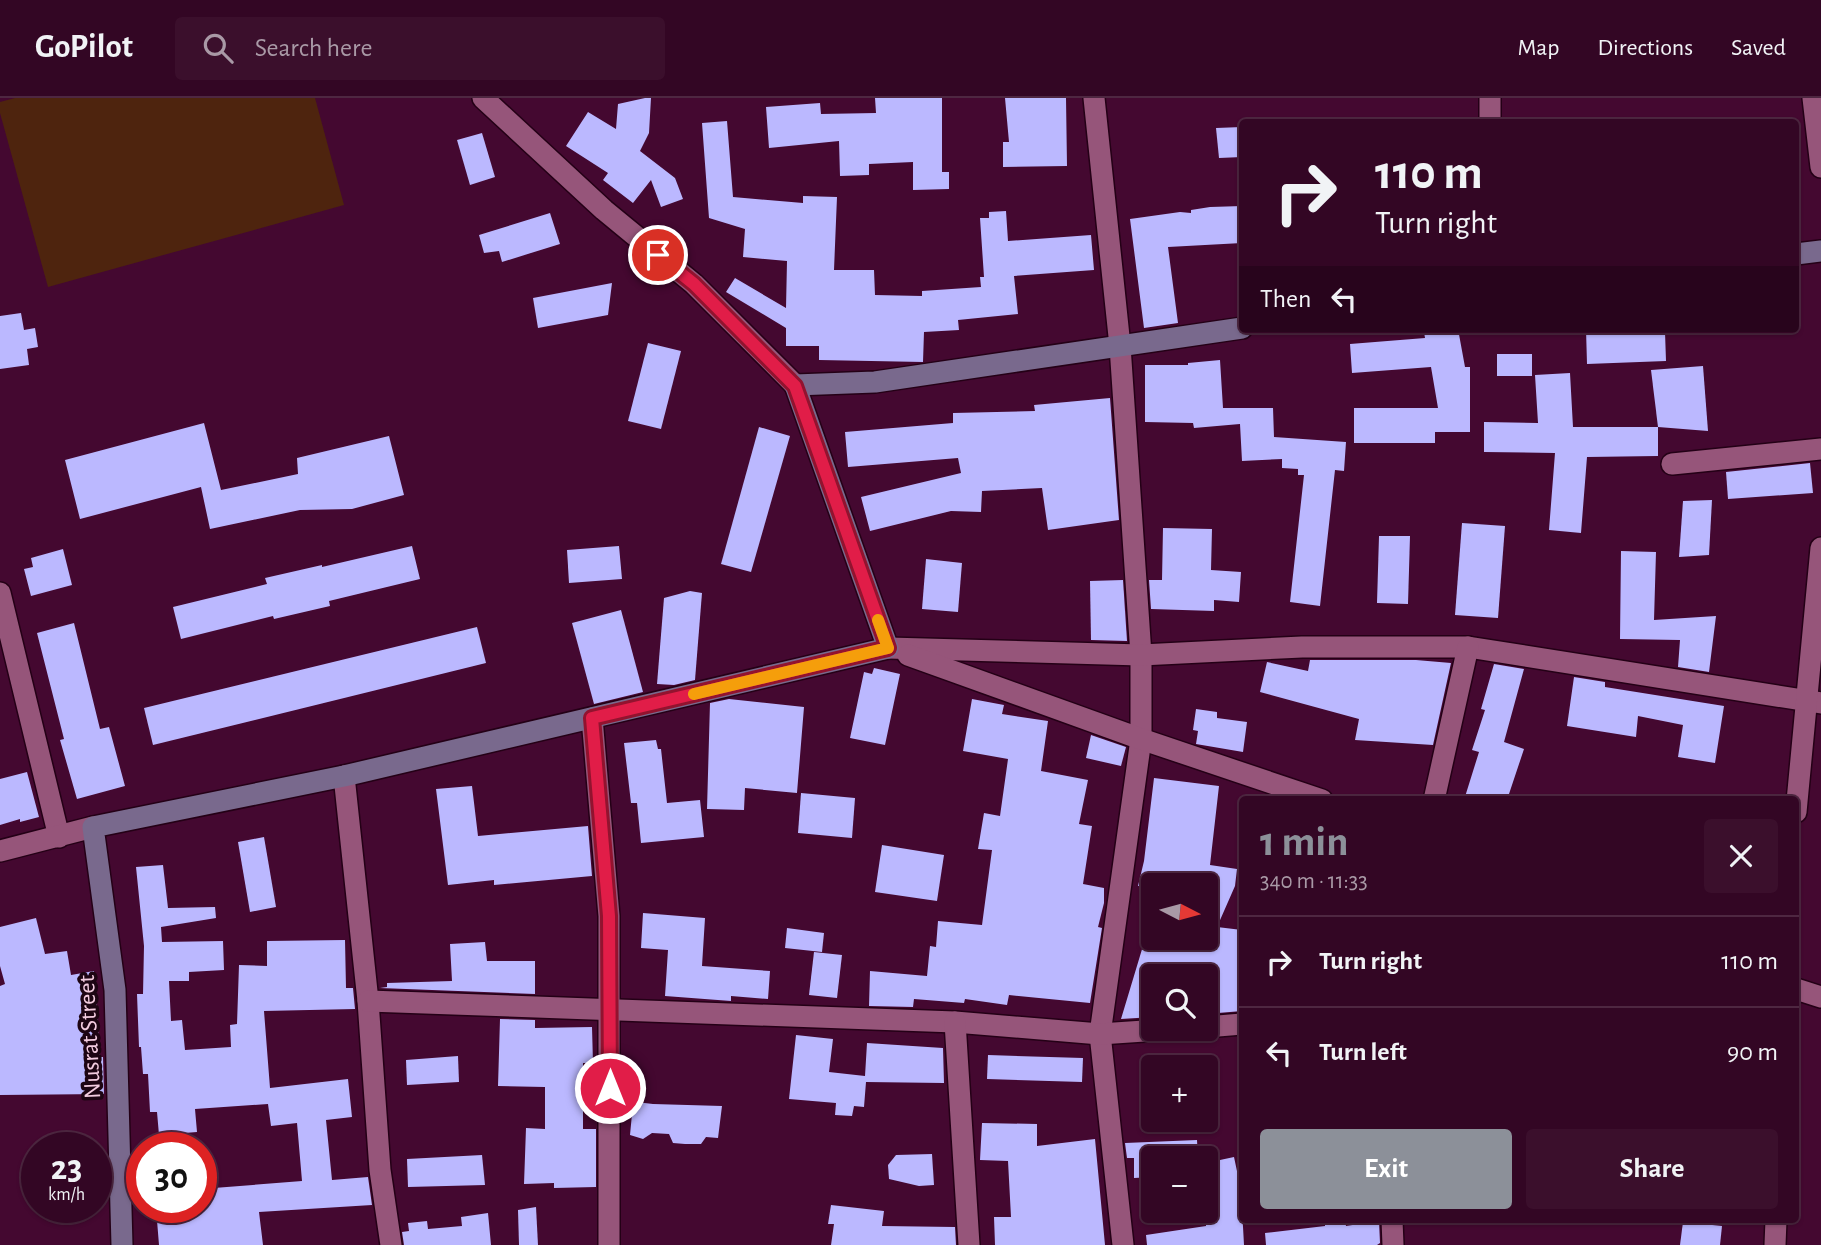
<!DOCTYPE html>
<html lang="en">
<head>
<meta charset="utf-8">
<style>
	body { margin:0; font-family:"Alegreya Sans",sans-serif; background:#3b0f2c; color:#f1f3f6; height:100vh; display:flex; flex-direction:column; font-size:26px; white-space:nowrap }
	* { box-sizing:border-box; margin:0 }
	p { font-size:23px; color:#a999a6 }
	.icon { flex:none; width:38px; height:38px; fill:none; stroke:currentColor; stroke-width:2; stroke-linecap:round; stroke-linejoin:round }
	.map { position:relative; flex:1; overflow:hidden }
	.sheet { position:absolute; left:1239px; top:698px; width:560px; height:427px; display:flex; flex-direction:column; background:#330624; border-radius:7px; box-shadow:0 2px 5px #0004,0 0 0 2px #4e2741 }
	.sheet>* { flex:none }
	.top-card { position:absolute; left:1239px; top:21px; width:560px; height:214px; border-radius:7px; box-shadow:0 2px 5px #0004,0 0 0 2px #4e2741; background:#330624; color:#f1f3f6; overflow:hidden }
	.needle { width:46px; rotate:96deg }
	.controls { position:absolute; left:1141px; top:775px; display:grid; gap:14px }
	.controls a { display:grid; place-items:center; width:77px; height:77px; border-radius:7px; background:#330624; box-shadow:0 2px 5px #0004,0 0 0 2px #4e2741; font-size:35px }
	.speed { position:absolute; left:21px; top:1034px; display:flex; gap:14px; font-size:35px; font-weight:700; text-align:center }
	.speed>* { display:grid; place-content:center; width:91px; height:91px; border-radius:50%; background:#330624; box-shadow:0 2px 5px #0004,0 0 0 2px #4e2741; line-height:1 }
	.speed small { font-size:18px; font-weight:400 }
	.speed .limit { border:10px solid #d22; background:#fff; color:#111 }
	.pin { position:absolute; display:grid; place-items:center; width:60px; height:60px; color:#fff; margin:-30px; border:4px solid #fff; border-radius:50%; box-shadow:0 2px 7px #0007 }
	.me { position:absolute; width:77px; margin:-38px; rotate:0deg; stroke-linejoin:round; filter:drop-shadow(0 0 5px #0008) }
	.turn { display:flex; align-items:center; gap:24px; height:147px; padding:0 21px; font-size:32px }
	.turn .icon { width:91px; height:91px; stroke-width:2.5 }
	.turn b { display:block; font-size:49px; line-height:60px }
	.then { display:flex; align-items:center; height:66px; padding:0 21px; background:#0003; gap:14px; font-size:26px }
	.round { display:grid; place-items:center; flex:none; width:74px; height:74px; border-radius:7px; background:#3b0f2c }
	.overview { display:flex; align-items:center; justify-content:space-between; height:119px; padding:0 21px }
	h1 { font-size:42px; font-weight:700; line-height:52px; color:#8c9099 }
	.primary-button { display:flex; gap:14px; margin-top:auto; padding:14px 21px }
	.primary-button a { flex:1; height:80px; border-radius:7px; background:#8c9099; color:#fff; font-size:28px; font-weight:700; line-height:80px; text-align:center }
	.primary-button a+a { background:#3b0f2c; color:#f1f3f6 }
	ul { padding:0; list-style:none }
	li { display:flex; align-items:center; gap:21px; height:91px; padding:0 21px; border-top:2px solid #4e2741 }
	li div { flex:1 }
	li b { display:block; font-size:26px }
	li em { font-style:normal }
	header { display:flex; align-items:center; gap:42px; box-sizing:border-box; height:98px; padding:0 35px; background:#330624; border-bottom:2px solid #4e2741 }
	header strong { font-size:33px }
	nav { display:flex; gap:38px; margin-inline-start:auto; font-size:24px }
	.search { width:490px; height:63px; background:#3b0f2c; display:flex; align-items:center; gap:18px; box-sizing:border-box; padding:0 24px; border-radius:7px; color:#a999a6; font-size:26px }
	.map>svg:first-child { display:block }
	.green { fill:#4e240e }
	.building { fill:#bbb8ff }
	.lines { fill:none; stroke-linecap:round; stroke-linejoin:round }
	.street-casing { stroke:#240016; stroke-width:24 }
	.secondary-casing { stroke:#240016; stroke-width:24 }
	.street { stroke:#96557a; stroke-width:21 }
	.secondary { stroke:#79698d; stroke-width:21 }
	.route-casing { stroke:#92132f; stroke-width:18 }
	.route { stroke:#e11d48; stroke-width:12 }
	.slow { stroke:#f59e0b; stroke-width:12 }
	.labels { text-anchor:middle; stroke-width:7; stroke-linejoin:round; paint-order:stroke }
	.street-label { font-size:24px; fill:#f3cce0; stroke:#1d0513 }
</style>
</head>
<body>
<header>
<strong>GoPilot</strong>
<div class="search"><svg class="icon" aria-label="search" viewBox="0 0 24 24"><circle cx="10" cy="10" r="6"/><path d="M15 15l6 6"/></svg>Search here</div>
<nav><a>Map</a><a>Directions</a><a>Saved</a></nav>
</header>
<div class="map">
<svg width="1821" height="1147" viewBox="0 0 1821 1147">
	<rect width="100%" height="100%" fill="#440830"/>
	<polygon class="green" points="15,0 315,0 344,107 48,189 0,15 0,4"/>
	<g class="building">
		<polygon points="645,0 651,0 649,35 640,53 675,80 683,101 661,109 651,82 633,105 603,82 608,75 566,48 588,14 616,31 618,6"/>
		<polygon points="875,0 942,0 942,74 949,74 949,91 913,92 913,64 869,66 869,77 840,78 839,43 769,50 766,9 820,5 821,16 876,15"/>
		<polygon points="1005,0 1066,0 1067,68 1003,69 1003,44 1009,44"/>
		<polygon points="727,23 733,99 803,105 803,98 837,99 834,172 874,172 875,197 922,198 922,193 981,189 980,179 984,179 980,120 989,120 989,114 1006,113 1008,143 1091,137 1094,172 1014,178 1018,216 958,222 959,232 924,234 923,264 819,262 819,248 786,248 786,230 726,194 735,180 786,210 787,163 743,159 745,131 709,120 702,25"/>
		<polygon points="1242,29 1242,59 1219,60 1216,30"/>
		<polygon points="482,35 495,79 470,87 457,42"/>
		<polygon points="1242,108 1242,145 1168,149 1178,225 1144,230 1130,121 1180,114 1191,115 1191,112 1210,109"/>
		<polygon points="550,115 560,146 502,164 499,153 484,155 479,137"/>
		<polygon points="612,185 608,217 538,230 533,200"/>
		<polygon points="21,215 24,232 35,230 38,249 27,251 29,267 0,271 0,218"/>
		<polygon points="1440,231 1458,231 1465,269 1470,269 1470,334 1435,334 1435,345 1354,345 1354,310 1438,310 1431,269 1352,275 1350,246 1425,240 1424,234"/>
		<polygon points="1586,231 1620,231 1620,236 1665,234 1666,263 1587,266"/>
		<polygon points="648,245 681,253 661,331 628,323"/>
		<rect x="1497" y="256" width="35" height="22"/>
		<polygon points="1220,262 1223,310 1273,310 1274,339 1346,344 1344,373 1335,372 1320,508 1290,504 1304,377 1298,377 1298,371 1282,370 1282,361 1242,363 1240,326 1194,330 1193,325 1145,324 1145,267 1188,267 1188,265"/>
		<polygon points="1703,268 1708,333 1658,329 1651,272"/>
		<polygon points="1570,275 1573,329 1658,329 1658,358 1587,359 1581,435 1549,432 1555,355 1484,354 1484,324 1538,325 1535,277"/>
		<polygon points="1110,300 1119,422 1048,432 1042,390 982,393 981,414 951,413 870,433 861,399 961,375 958,360 848,369 845,334 953,325 953,315 1035,313 1034,307"/>
		<polygon points="204,325 221,392 298,376 297,360 389,338 404,397 352,411 300,412 210,431 201,389 80,421 65,362"/>
		<polygon points="759,329 790,338 751,474 721,466"/>
		<polygon points="1810,365 1813,395 1728,401 1726,374"/>
		<polygon points="1712,402 1709,457 1679,459 1683,403"/>
		<polygon points="1462,425 1505,428 1498,520 1455,517"/>
		<polygon points="1163,430 1212,431 1211,472 1241,474 1239,504 1214,502 1214,513 1151,511 1149,482 1162,482"/>
		<polygon points="1379,438 1410,438 1408,506 1377,505"/>
		<polygon points="412,448 420,481 329,503 330,508 274,521 273,518 181,541 173,509 267,486 265,480 322,467 322,469"/>
		<polygon points="619,448 622,481 569,485 567,452"/>
		<polygon points="63,451 72,487 31,498 24,471 33,469 31,460"/>
		<polygon points="1621,453 1656,454 1654,522 1716,518 1709,574 1678,569 1680,542 1620,541"/>
		<polygon points="926,461 962,465 958,514 922,511"/>
		<polygon points="1123,482 1127,543 1091,542 1090,483"/>
		<polygon points="690,493 702,495 695,582 674,587 657,586 664,500"/>
		<polygon points="621,512 643,594 594,606 572,525"/>
		<polygon points="74,525 100,631 109,629 125,688 77,701 60,642 64,641 37,535"/>
		<polygon points="477,529 486,565 153,647 144,610"/>
		<polygon points="1310,562 1416,562 1451,565 1433,647 1355,642 1359,621 1260,594 1267,564 1308,573"/>
		<polygon points="1494,566 1524,571 1504,644 1524,651 1507,702 1464,702 1479,654 1472,652 1485,612 1481,611"/>
		<polygon points="874,570 900,576 885,647 850,640 864,574 872,576"/>
		<polygon points="1574,579 1605,584 1605,589 1724,608 1715,665 1678,659 1683,627 1638,618 1636,639 1567,628"/>
		<polygon points="729,601 804,609 797,695 745,690 744,712 707,711 710,605"/>
		<polygon points="972,601 1004,607 1002,616 1048,623 1041,673 1088,682 1079,726 1092,728 1083,786 1104,790 1104,805 1098,829 1102,830 1090,905 1009,897 1007,907 965,901 964,905 914,901 913,909 869,908 870,873 927,878 930,848 936,849 938,823 982,827 992,752 978,751 984,715 1000,718 1008,661 963,653"/>
		<polygon points="1196,611 1217,614 1217,620 1247,624 1243,654 1196,646 1198,633 1193,632"/>
		<polygon points="1091,637 1126,649 1121,668 1086,660"/>
		<polygon points="656,642 658,651 661,651 667,705 700,702 704,739 641,745 637,705 631,705 624,645"/>
		<polygon points="27,674 39,719 20,724 20,721 0,727 0,681"/>
		<polygon points="1154,680 1219,688 1210,767 1237,771 1235,788 1217,829 1242,832 1242,913 1206,916 1206,878 1153,878 1153,919 1121,921 1149,828 1153,829 1153,840 1206,840 1206,788 1138,788 1144,763"/>
		<polygon points="472,688 478,738 588,728 592,778 494,787 494,782 448,787 436,691"/>
		<polygon points="801,695 855,700 852,740 798,735"/>
		<polygon points="264,739 276,809 250,814 238,744"/>
		<polygon points="882,747 944,757 937,803 875,794"/>
		<polygon points="163,767 168,810 215,809 216,820 161,829 162,844 223,843 224,872 189,874 189,883 169,883 171,923 182,922 185,952 231,949 230,927 237,926 239,867 267,868 267,843 345,842 346,890 353,890 355,911 264,913 270,990 348,981 352,1019 326,1022 332,1082 368,1079 372,1107 259,1114 263,1147 159,1147 156,1110 201,1110 201,1091 302,1083 297,1025 271,1028 268,1006 195,1011 197,1034 159,1037 157,1014 150,1014 148,976 143,976 141,949 139,949 137,896 143,896 144,848 136,769"/>
		<polygon points="643,815 705,820 702,868 770,873 768,901 731,898 731,903 665,898 668,852 641,850"/>
		<polygon points="36,820 45,856 67,853 71,877 94,873 100,959 103,959 104,996 0,997 0,888 5,886 0,868 0,829"/>
		<polygon points="787,830 824,835 822,854 785,850"/>
		<polygon points="485,844 487,863 535,863 535,896 380,890 387,889 387,885 452,883 450,846"/>
		<polygon points="814,854 842,857 837,900 809,897"/>
		<polygon points="500,921 535,922 535,930 592,929 593,965 583,965 583,1031 596,1031 596,1089 554,1090 554,1085 524,1086 526,1030 545,1031 545,989 498,988"/>
		<polygon points="796,937 833,941 829,974 865,978 867,945 943,950 944,985 866,984 864,1009 854,1008 852,1018 835,1017 836,1005 789,1001"/>
		<polygon points="988,957 1083,960 1082,984 987,981"/>
		<polygon points="458,958 459,984 407,987 406,962"/>
		<polygon points="628,1003 653,1006 722,1008 718,1040 706,1039 701,1046 685,1046 673,1045 669,1036 652,1035 643,1041 630,1037 632,1016"/>
		<polygon points="982,1025 1037,1026 1037,1048 1095,1041 1105,1147 995,1147 994,1119 1011,1119 1008,1063 980,1062"/>
		<polygon points="1197,1042 1198,1060 1153,1060 1153,1079 1134,1080 1134,1060 1127,1060 1125,1045"/>
		<polygon points="932,1056 934,1087 919,1088 889,1081 888,1067 896,1057"/>
		<polygon points="482,1057 485,1087 408,1089 407,1061"/>
		<polygon points="1234,1059 1241,1092 1244,1147 1147,1147 1146,1137 1206,1128 1206,1065"/>
		<polygon points="831,1107 884,1113 882,1128 955,1129 956,1147 831,1147 834,1126 828,1126"/>
		<polygon points="536,1109 538,1147 519,1147 518,1112"/>
		<polygon points="488,1115 491,1147 404,1147 402,1134 409,1133 408,1125 427,1123 428,1131 462,1128 461,1119"/>
		<polygon points="1325,1122 1345,1122 1346,1128 1379,1123 1380,1145 1377,1147 1266,1147 1265,1135 1325,1128"/>
		<polygon points="1683,1124 1722,1128 1720,1147 1680,1147"/>
	</g>
	<g class="lines">
		<defs>
			<g id="street">
				<polyline points="483,0 604,112 694,186 795,287"/>
				<polyline points="1094,0 1120,248 1141,557 1141,641 1100,936 1123,1147"/>
				<polyline points="1813,0 1821,69"/>
				<polyline points="1490,24 1490,0"/>
				<polyline points="1672,366 1821,351"/>
				<polyline points="0,495 59,739"/>
				<polyline points="888,550 1141,557 1302,549 1468,549 1821,605"/>
				<polyline points="908,557 1141,641 1322,702"/>
				<polyline points="592,620 609,818 609,1147"/>
				<polyline points="344,678 368,903 380,1072 391,1147"/>
				<polyline points="1434,702 1468,549"/>
				<polyline points="1796,714 1821,450"/>
				<polyline points="0,753 93,729"/>
				<polyline points="1796,891 1821,899"/>
				<polyline points="368,903 955,924 1100,936 1174,931"/>
				<polyline points="955,924 969,1147"/>
				<polyline points="1206,929 1242,926"/>
				<polyline points="1392,1122 1393,1147"/>
				<polyline points="1775,1147 1776,1122"/>
			</g>
			<g id="secondary">
				<polyline points="1796,156 1821,153"/>
				<polyline points="122,1147 115,892 93,729 344,678 888,550 795,287 875,284 1242,230"/>
			</g>
		</defs>
		<use href="#street" class="street-casing"/>
		<use href="#secondary" class="secondary-casing"/>
		<use href="#street" class="street"/>
		<use href="#secondary" class="secondary"/>
	</g>
	<g class="lines">
		<defs>
			<polyline id="route" points="610,990 609,818 592,620 888,550 795,288 694,186 658,157"/>
		</defs>
		<use href="#route" class="route-casing"/>
		<use href="#route" class="route"/>
		<polyline class="slow" points="694,596 888,550 878,522"/>
	</g>
	<g class="labels">
		<g class="street-label">
			<text transform="translate(89 939) rotate(-93)" y="8">Nusrat Street</text>
		</g>
	</g>
</svg>
<div class="controls">
<a><svg class="needle" viewBox="-14 -14 28 28"><path d="M0-13l5 13h-10z" fill="#e53935"/><path d="M0 13l5-13h-10z" fill="#a999a6"/></svg></a>
<a><svg class="icon" aria-label="search" viewBox="0 0 24 24"><circle cx="10" cy="10" r="6"/><path d="M15 15l6 6"/></svg></a>
<a>+</a>
<a>−</a>
</div>
<div class="speed"><div>23<small>km/h</small></div><div class="limit">30</div></div>
<div class="pin" style="left:658px;top:157px;background:#d93025"><svg class="icon" aria-label="arrive" viewBox="0 0 24 24"><path d="M6 21V4h12l-3 4 3 4H6"/></svg></div>
<svg class="me" style="left:610px;top:990px" viewBox="-20 -20 40 40"><circle r="17" fill="#e11d48" stroke="#fff" stroke-width="3"/><path d="M0-11L8 9 0 5-8 9z" fill="#fff"/></svg>
<div class="top-card">
<div class="turn"><svg class="icon" aria-label="right" viewBox="0 0 24 24"><path d="M7 20v-9h11M14 6l5 5-5 5"/></svg><div><b>110 m</b>Turn right</div></div>
<div class="then">Then<svg class="icon" aria-label="left" viewBox="0 0 24 24"><path d="M17 20v-9H6M10 6l-5 5 5 5"/></svg></div>
</div>
<section class="sheet">
<div class="overview"><div><h1>1 min</h1><p>340 m · 11:33</p></div><a class="round"><svg class="icon" aria-label="close" viewBox="0 0 24 24"><path d="M6 6l12 12M18 6L6 18"/></svg></a></div>
<ul>
<li><svg class="icon" aria-label="right" viewBox="0 0 24 24"><path d="M7 20v-9h11M14 6l5 5-5 5"/></svg><div><b>Turn right</b></div><em>110 m</em></li>
<li><svg class="icon" aria-label="left" viewBox="0 0 24 24"><path d="M17 20v-9H6M10 6l-5 5 5 5"/></svg><div><b>Turn left</b></div><em>90 m</em></li>
</ul>
<div class="primary-button"><a>Exit</a><a>Share</a></div>
</section>
</div>
</body>
</html>
